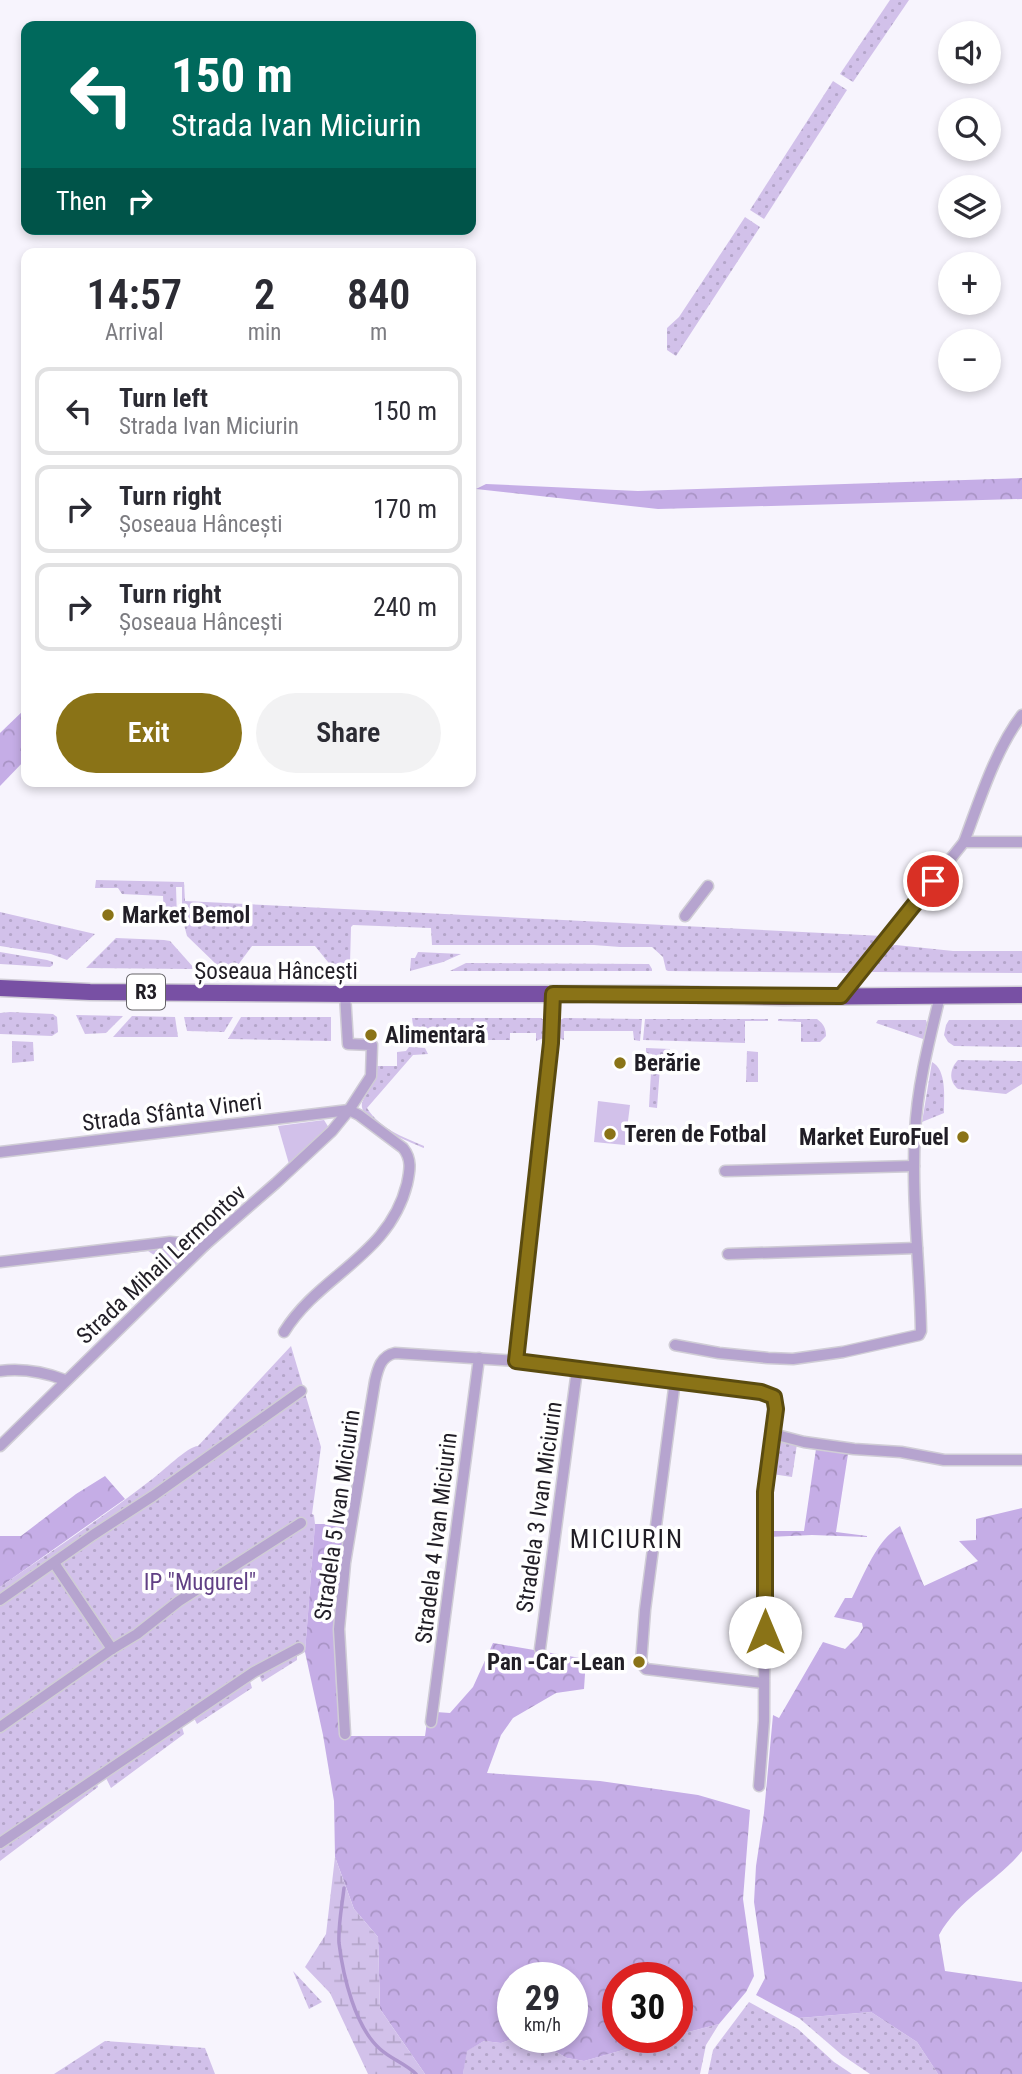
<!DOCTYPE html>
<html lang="en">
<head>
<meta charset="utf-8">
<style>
	body { margin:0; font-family:"Roboto Condensed",sans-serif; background:#f2f2f3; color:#2b2b33; height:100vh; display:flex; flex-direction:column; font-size:26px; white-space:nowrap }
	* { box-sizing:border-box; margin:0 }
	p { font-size:23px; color:#7c7c81 }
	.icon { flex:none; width:38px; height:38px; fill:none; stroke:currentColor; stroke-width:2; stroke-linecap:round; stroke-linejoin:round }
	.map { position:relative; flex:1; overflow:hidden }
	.drawer { position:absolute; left:21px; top:248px; width:455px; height:539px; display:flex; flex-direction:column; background:#fff; border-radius:14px; box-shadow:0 4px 10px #0003 }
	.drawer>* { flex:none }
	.hud { position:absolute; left:21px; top:21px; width:455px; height:214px; border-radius:14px; box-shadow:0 4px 10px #0003; background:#00695c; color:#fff; overflow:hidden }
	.fabs { position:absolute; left:938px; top:21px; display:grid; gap:14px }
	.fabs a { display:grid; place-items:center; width:63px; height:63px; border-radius:50%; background:#fff; box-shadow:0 4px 10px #0003; font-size:35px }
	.speed { position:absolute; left:497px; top:1962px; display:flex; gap:14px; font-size:35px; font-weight:700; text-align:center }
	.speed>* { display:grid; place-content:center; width:91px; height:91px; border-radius:50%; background:#fff; box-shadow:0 4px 10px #0003; line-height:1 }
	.speed small { font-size:18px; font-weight:400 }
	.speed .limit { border:10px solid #d22; background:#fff; color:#111 }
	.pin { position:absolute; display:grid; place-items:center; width:60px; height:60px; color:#fff; margin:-30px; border:4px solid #fff; border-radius:50%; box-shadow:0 2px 7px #0007 }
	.me { position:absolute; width:77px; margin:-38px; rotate:0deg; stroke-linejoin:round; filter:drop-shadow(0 0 5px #0008) }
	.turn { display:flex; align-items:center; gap:24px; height:147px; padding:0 35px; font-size:32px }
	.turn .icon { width:91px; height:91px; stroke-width:2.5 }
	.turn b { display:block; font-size:49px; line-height:60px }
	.then { display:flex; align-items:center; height:66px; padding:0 35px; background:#0003; gap:14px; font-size:26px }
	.eta { display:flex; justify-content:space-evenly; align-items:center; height:119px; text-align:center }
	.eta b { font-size:42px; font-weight:600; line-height:49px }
	.action { display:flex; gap:14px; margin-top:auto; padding:14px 35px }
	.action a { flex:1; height:80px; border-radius:42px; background:#8a7317; color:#fff; font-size:28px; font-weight:600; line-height:80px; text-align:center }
	.action a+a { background:#f2f2f3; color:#2b2b33 }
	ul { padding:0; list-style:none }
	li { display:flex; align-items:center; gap:21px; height:88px; margin:0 14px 10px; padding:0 21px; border:4px solid #e1e1e2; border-radius:14px }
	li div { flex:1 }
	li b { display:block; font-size:26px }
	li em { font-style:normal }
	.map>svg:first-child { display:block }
	.grass { fill:url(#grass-dots) }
	.forest { fill:url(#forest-crowns) }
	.wetland { fill:url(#wetland-marsh) }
	.park { fill:#d2c1ea }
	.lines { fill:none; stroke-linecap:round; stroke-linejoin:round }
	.stream { stroke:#ae96ce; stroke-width:3.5 }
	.minor-casing { stroke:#d0cdd6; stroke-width:13 }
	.trunk-casing { stroke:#d0cdd6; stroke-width:19 }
	.minor { stroke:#b6a4cf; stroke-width:10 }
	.trunk { stroke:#7850a4; stroke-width:16 }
	.route-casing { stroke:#5a4b0f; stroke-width:18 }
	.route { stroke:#8a7317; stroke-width:12 }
	.poi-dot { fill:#8a7317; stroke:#fff; stroke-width:2.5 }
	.labels { text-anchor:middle; stroke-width:7; stroke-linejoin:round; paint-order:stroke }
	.shield { fill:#fff; stroke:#646267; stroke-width:2 }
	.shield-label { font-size:21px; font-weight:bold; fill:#211e26 }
	.poi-label { font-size:23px; font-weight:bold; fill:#211e26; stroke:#fff; text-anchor:start }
	.street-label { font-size:23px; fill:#211e26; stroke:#fff }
	.park-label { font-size:23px; fill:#614085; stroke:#fff }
	.quarter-label { font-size:26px; letter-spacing:2px; fill:#211e26; stroke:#fff }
</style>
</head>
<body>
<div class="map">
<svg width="1022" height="2074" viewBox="0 0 1022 2074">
	<defs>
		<pattern id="grass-dots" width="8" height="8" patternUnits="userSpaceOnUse" patternTransform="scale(1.75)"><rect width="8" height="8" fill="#d2c1ea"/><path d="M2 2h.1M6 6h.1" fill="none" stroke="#b4a5c9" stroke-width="1.8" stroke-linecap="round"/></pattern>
		<pattern id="forest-crowns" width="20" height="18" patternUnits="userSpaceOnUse" patternTransform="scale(1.75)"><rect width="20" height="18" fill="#c5ade6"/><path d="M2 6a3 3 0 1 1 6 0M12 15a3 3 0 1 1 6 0" fill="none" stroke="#a994c5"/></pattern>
		<pattern id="wetland-marsh" width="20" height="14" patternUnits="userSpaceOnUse" patternTransform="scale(1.75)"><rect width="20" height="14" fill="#d2c1ea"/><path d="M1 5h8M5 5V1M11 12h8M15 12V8" fill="none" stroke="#b4a5c9"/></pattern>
	</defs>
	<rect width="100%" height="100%" fill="#f7f4fd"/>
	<g class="grass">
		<polygon points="890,0 909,0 853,82 840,74"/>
		<polygon points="833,81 847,90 764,219 750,210"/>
		<polygon points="745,217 760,227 676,356 667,350 667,328 679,317"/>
		<polygon points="96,880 184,882 185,901 883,936 854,973 668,971 666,970 663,957 652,947 620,947 594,945 432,945 431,928 353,925 351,927 350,964 332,967 315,946 252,946 235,969 224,970 217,965 187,936 182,917 182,887 176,887 177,918 176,920 170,922 164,918 163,896 122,894 118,888 95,888"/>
		<polygon points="0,912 95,934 67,960 51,954 0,946"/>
		<polygon points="116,938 164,940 170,941 194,968 193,969 86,968"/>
		<polygon points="896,945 953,951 1022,951 1022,973 871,972 871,965 885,946"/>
		<polygon points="0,952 47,960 53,962 53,965 50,967 0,964"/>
		<polygon points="418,952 461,954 443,962 410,971 411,958 415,958"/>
		<polygon points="466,963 649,964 652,969 652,971 450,971"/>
		<polygon points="10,1012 53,1014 57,1017 58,1032 52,1036 0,1034 0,1013"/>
		<polygon points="76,1015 123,1016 106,1033 85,1034"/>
		<polygon points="132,1016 175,1017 178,1037 113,1037"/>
		<polygon points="184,1017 233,1017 224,1032 187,1031"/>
		<polygon points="241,1017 331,1017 331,1041 228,1039"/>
		<path d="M412,1018H541L545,1021L546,1037L536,1041V1033H510V1040H428C417,1034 413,1030 412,1018Z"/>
		<path d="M564,1018L642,1019L640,1041L634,1040L633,1031H564V1040C558,1038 556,1034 555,1028L560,1020Z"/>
		<polygon points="645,1019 768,1019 768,1021 745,1021 745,1043 643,1040"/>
		<path d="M778,1019H817C824,1024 826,1029 826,1036L820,1042H801V1022L778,1021Z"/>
		<path d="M878,1020H926C929,1028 928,1033 923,1039L876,1023Z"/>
		<polygon points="949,1020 1022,1020 1022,1047 954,1046 948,1042 944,1035 946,1025"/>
		<polygon points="12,1041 33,1042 34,1061 12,1063"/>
		<path d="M409,1047L425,1048L428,1054L413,1055L367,1108C381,1130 402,1136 424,1146V1148C410,1142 358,1122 362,1103C364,1096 370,1090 373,1083C375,1078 376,1072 377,1066H397V1052L406,1051Z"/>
		<polygon points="646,1048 670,1049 670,1054 661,1054 657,1108 649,1107 652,1054 646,1053"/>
		<polygon points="747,1051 758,1052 758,1082 746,1082"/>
		<path d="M958,1060L1022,1061V1084L1006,1094L958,1089C948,1081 950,1068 958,1060Z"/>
		<path d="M932,1062C947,1070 944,1097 944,1113L922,1122Z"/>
		<polygon points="171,1246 177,1247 187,1255 169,1274 167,1272 172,1267 148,1251 123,1254 122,1252"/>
		<path d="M291,1346L321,1447L312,1514L314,1515L315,1524L305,1652L297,1656V1660L262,1682L259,1675L250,1681L252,1688L197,1724L194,1718L182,1727L184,1734L111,1788L106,1778L97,1784L98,1787L0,1861V1587C50,1552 102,1518 151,1480C161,1473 188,1446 198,1446Z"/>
		<polygon points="776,1440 797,1444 792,1477 772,1474"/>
		<polygon points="293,1971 322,2002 309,2009"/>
		<polygon points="749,2002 798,2029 834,2062 852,2074 708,2074 713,2050"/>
		<polygon points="871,2012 917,2042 938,2074 870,2074 842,2055 799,2018"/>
		<polygon points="719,2024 706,2045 700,2074 463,2074 466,2051 484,2041 501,2043 517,2037 529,2037 567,2058 584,2061 669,2037 677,2037 677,2035"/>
		<polygon points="105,2041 205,2048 215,2074 54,2074"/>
	</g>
	<g class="forest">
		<polygon points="1022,478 1022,499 658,509 476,489 486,484 638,491"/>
		<polygon points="26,708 26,759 0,786 0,733"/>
		<polygon points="816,1449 848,1454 836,1532 867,1536 867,1537 812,1535 768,1537 768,1531 804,1531"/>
		<polygon points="105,1476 125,1499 0,1587 0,1536 21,1536 76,1494"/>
		<path d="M1022,1508V1851C996,1883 961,1896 939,1935L945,1971L1022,1982V2074H938L917,2042L871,2012L799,2018L756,1995L765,1978L754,1902L756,1866L764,1813L773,1715L779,1718L823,1642L845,1649L858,1636L863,1628L862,1623L834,1617L845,1598H852C865,1573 876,1541 900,1526L924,1586L978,1561L959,1541L976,1540V1519Z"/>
		<polygon points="351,1511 335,1636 336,1687 341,1736 425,1736 427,1722 436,1712 450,1713 473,1687 493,1643 586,1659 584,1689 556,1693 513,1718 501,1735 487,1773 600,1781 698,1795 750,1810 743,1899 754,1976 746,1992 719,2024 677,2035 677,1978 618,1978 618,2037 669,2037 584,2061 567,2058 529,2037 572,2037 572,1978 513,1978 513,2037 517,2037 501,2043 484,2041 467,2051 463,2074 425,2074 380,2009 378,1937 354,1909 335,1857 334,1801 323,1735 305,1652 315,1524 333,1524 334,1521"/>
	</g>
	<polygon class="wetland" points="335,1857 354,1909 378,1937 380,2009 425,2074 368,2074 330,1993 305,1967 326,1934"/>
	<g class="park">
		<polygon points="598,1101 630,1105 625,1145 594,1142"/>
		<polygon points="324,1120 329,1128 289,1164 278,1126"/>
	</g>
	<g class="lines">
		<path class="stream" d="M344,1888C342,1906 338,1926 339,1943C343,1976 355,2027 380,2049C391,2059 406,2064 416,2074"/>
		<defs>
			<g id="minor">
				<path d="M964,842C979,802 996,748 1022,715"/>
				<polyline points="685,916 708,886"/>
				<polyline points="841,996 964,842 1022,842"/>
				<path d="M0,1152L349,1110L359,1115L403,1148C412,1159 410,1170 407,1184C389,1256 320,1274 284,1332"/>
				<polyline points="725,1171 914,1166"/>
				<polyline points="728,1254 917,1248"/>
				<polyline points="0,1262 170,1242 205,1245"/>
				<path d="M675,1345L719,1353L768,1358L793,1359L843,1352L919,1335L921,1331C920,1265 911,1199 915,1133C917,1087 929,1041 940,996"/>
				<polyline points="516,1361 551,1043 553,994"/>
				<path d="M0,1371C23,1368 44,1372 65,1380"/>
				<polyline points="675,1381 645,1610 641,1663 646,1669 763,1683"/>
				<polyline points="773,1434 804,1442 854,1449 901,1452 944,1460 1022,1460"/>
				<polyline points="0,1446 205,1245 276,1183 332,1131 349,1110 371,1076 372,1045 348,1044 345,994"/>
				<polyline points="54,1563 112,1649"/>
				<polyline points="0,1600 93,1535 153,1496 301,1391"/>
				<polyline points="540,1649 577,1370"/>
				<polyline points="431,1722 479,1358"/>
				<polyline points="0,1727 112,1649 137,1634 179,1601 301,1523"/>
				<path d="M345,1734L339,1629L345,1563L375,1381C378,1368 381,1356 395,1353L516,1361L577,1370L761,1392L774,1397L776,1402L773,1434L765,1491L764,1721L759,1786"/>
				<polyline points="0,1843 254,1672 299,1648"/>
			</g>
			<polyline id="trunk" points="0,988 90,992 345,994 662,994 783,997 1022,995"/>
		</defs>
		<use href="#minor" class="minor-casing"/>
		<use href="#trunk" class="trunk-casing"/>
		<use href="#minor" class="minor"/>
		<use href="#trunk" class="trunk"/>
	</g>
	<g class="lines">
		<defs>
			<polyline id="route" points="765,1632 765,1492 776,1409 774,1397 761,1392 516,1361 551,1043 553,994 841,996 933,881"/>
		</defs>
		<use href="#route" class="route-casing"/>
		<use href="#route" class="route"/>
	</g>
	<g class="poi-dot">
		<circle cx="108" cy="915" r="7"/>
		<circle cx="371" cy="1035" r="7"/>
		<circle cx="620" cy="1063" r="7"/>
		<circle cx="610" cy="1134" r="7"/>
		<circle cx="963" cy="1137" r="7"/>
		<circle cx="639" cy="1662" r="7"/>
	</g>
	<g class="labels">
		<rect class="shield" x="127" y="974.5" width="38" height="35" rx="5"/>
		<g class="shield-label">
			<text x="146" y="999">R3</text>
		</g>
		<g class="poi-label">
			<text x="122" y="923">Market Bemol</text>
			<text x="385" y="1043">Alimentară</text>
			<text x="634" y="1071">Berărie</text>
			<text x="624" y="1142">Teren de Fotbal</text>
			<text x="949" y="1145" text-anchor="end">Market EuroFuel</text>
			<text x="625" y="1670" text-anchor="end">Pan -Car -Lean</text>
		</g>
		<g class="street-label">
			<text x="276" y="979">Șoseaua Hâncești</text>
			<text transform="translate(172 1112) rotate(-7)" y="8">Strada Sfânta Vineri</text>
			<text transform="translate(161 1264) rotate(-43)" y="8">Strada Mihail Lermontov</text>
			<text transform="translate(539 1507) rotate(-82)" y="8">Stradela 3 Ivan Miciurin</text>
			<text transform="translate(337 1515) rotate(-82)" y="8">Stradela 5 Ivan Miciurin</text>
			<text transform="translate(436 1538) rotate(-83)" y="8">Stradela 4 Ivan Miciurin</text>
		</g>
		<g class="park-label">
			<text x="200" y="1590">IP "Mugurel"</text>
		</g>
		<g class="quarter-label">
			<text x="627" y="1548">MICIURIN</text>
		</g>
	</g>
</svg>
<div class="fabs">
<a><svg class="icon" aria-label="sound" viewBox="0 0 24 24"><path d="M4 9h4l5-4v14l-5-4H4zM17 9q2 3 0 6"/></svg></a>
<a><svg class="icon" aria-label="search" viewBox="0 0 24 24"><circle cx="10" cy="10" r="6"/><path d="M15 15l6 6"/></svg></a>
<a><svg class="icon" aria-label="layers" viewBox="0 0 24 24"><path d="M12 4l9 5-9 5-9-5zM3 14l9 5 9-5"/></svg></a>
<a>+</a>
<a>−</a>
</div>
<div class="speed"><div>29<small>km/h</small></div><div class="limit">30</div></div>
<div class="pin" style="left:933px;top:881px;background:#d93025"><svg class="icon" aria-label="arrive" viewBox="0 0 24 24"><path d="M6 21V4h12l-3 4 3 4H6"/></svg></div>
<svg class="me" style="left:765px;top:1632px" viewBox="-20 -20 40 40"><circle r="19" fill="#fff"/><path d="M0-13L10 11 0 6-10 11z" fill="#8a7317"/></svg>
<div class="hud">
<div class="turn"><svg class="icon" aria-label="left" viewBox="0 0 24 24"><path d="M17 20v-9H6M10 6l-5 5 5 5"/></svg><div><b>150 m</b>Strada Ivan Miciurin</div></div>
<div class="then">Then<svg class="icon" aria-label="right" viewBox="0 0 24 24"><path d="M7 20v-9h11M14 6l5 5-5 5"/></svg></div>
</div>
<section class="drawer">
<div class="eta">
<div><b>14:57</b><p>Arrival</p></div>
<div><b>2</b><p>min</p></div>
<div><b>840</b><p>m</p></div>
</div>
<ul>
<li><svg class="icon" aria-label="left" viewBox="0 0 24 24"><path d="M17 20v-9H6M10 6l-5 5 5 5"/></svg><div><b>Turn left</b><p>Strada Ivan Miciurin</p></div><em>150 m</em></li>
<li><svg class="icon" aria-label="right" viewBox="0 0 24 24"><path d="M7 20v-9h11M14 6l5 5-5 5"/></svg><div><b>Turn right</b><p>Șoseaua Hâncești</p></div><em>170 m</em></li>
<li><svg class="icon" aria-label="right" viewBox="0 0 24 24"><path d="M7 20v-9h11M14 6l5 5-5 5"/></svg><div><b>Turn right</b><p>Șoseaua Hâncești</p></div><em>240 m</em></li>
</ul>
<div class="action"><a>Exit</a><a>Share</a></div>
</section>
</div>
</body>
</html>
